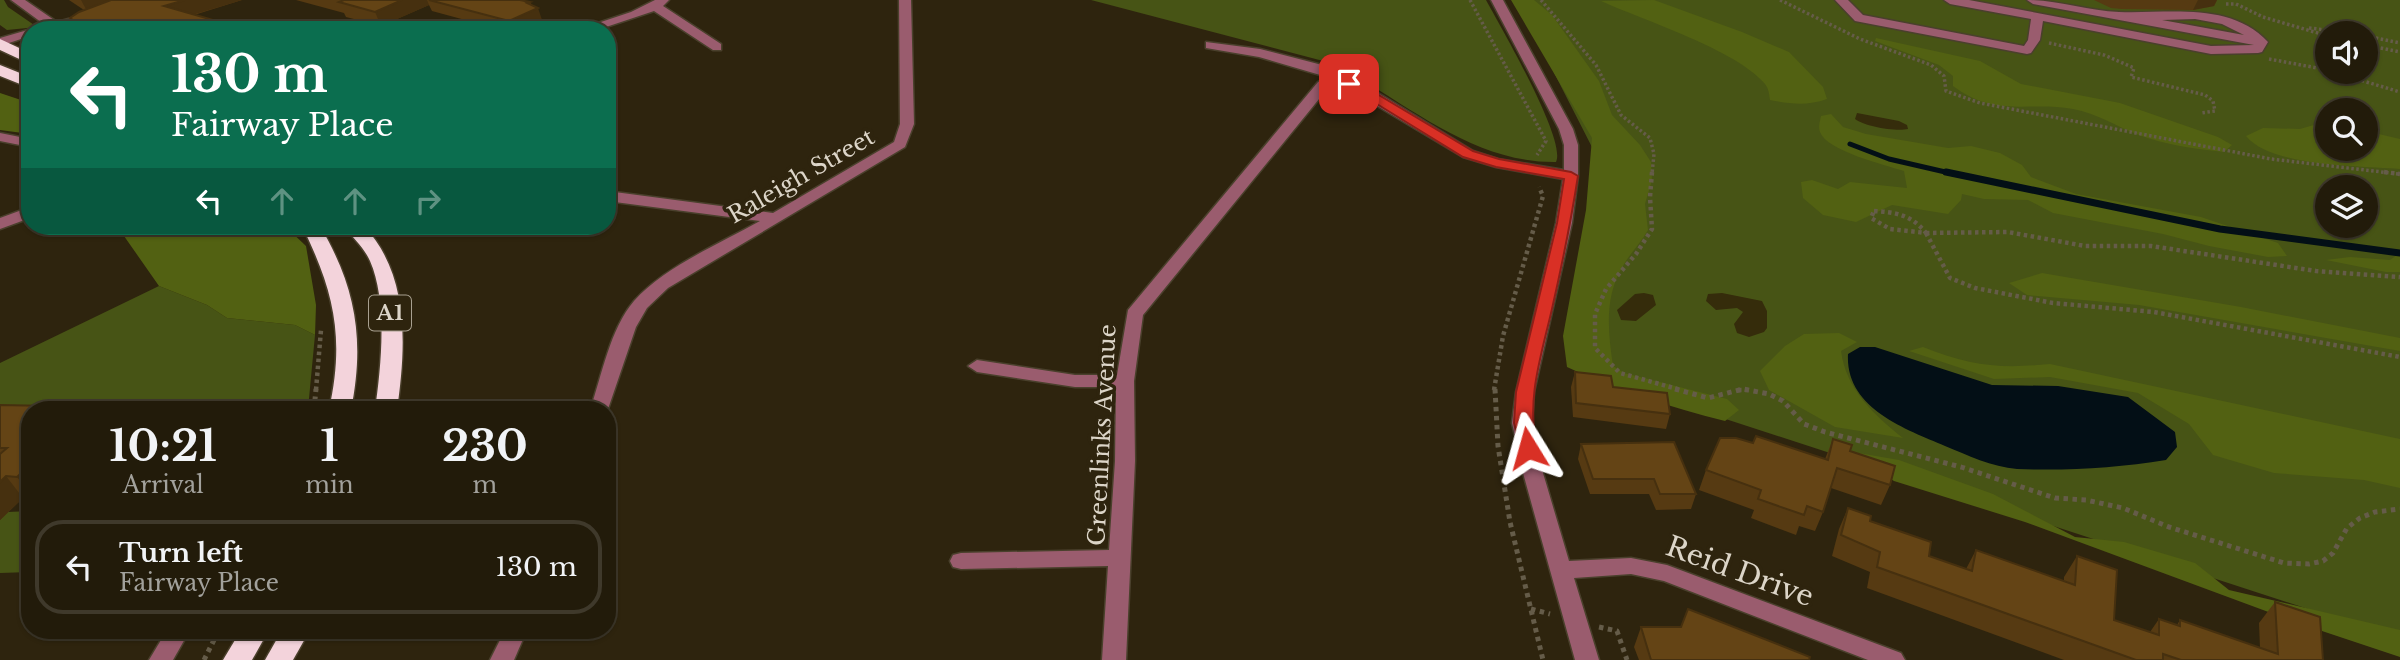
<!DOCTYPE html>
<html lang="en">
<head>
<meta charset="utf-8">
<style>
	body { margin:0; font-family:"Libre Baskerville",serif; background:#2a2413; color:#f1f3f6; height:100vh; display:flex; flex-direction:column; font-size:26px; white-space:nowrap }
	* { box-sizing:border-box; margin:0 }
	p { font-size:23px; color:#a2a19c }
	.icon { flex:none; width:38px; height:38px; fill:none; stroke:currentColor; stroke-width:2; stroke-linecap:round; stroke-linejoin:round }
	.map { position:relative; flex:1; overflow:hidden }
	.panel { position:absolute; left:21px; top:401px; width:595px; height:238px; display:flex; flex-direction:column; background:#221b0a; border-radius:28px; box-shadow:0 2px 5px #0004,0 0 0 2px #3f392b }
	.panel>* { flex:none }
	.hud { position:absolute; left:21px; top:21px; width:595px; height:214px; border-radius:28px; box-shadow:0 2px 5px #0004,0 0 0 2px #3f392b; background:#0b6e4f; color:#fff; overflow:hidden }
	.controls { position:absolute; left:2315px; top:21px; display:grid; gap:14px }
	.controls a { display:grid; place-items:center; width:63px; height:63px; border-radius:50%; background:#221b0a; box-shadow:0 2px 5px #0004,0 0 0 2px #3f392b; font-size:35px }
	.pin { position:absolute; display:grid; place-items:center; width:60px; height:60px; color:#fff; margin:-30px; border-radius:14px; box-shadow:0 4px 10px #0006 }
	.me { position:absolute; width:77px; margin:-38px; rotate:352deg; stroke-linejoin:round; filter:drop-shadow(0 0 5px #0008) }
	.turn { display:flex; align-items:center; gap:24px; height:147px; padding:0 35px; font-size:32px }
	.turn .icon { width:91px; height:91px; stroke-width:2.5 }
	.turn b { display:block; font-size:49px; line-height:60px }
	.lanes { display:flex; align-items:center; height:66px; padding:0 35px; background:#0003; justify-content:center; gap:35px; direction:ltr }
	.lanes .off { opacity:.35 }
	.eta { display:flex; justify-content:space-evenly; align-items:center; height:119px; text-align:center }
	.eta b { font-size:42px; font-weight:700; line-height:49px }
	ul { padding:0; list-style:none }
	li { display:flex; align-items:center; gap:21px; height:94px; margin:0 14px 10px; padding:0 21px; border:4px solid #3f392b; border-radius:28px }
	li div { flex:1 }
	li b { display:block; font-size:26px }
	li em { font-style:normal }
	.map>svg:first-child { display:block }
	.green { fill:#475415; fill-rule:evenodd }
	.forest { fill:#526112 }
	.sand { fill:#352c0b }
	.water { fill:#030f16 }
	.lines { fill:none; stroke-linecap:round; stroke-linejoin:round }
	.stream-far1 { stroke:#030f16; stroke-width:5 }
	.stream { stroke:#030f16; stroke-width:7 }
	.minor-casing { stroke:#4a402c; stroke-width:3 }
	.highway-casing { stroke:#4a402c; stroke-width:3 }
	.path-far2 { stroke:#655c49; stroke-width:3.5; stroke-dasharray:2.5 2.5; stroke-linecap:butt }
	.path-far1 { stroke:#655c49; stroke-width:4.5; stroke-dasharray:3.5 3.5; stroke-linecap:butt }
	.path { stroke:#655c49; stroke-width:5; stroke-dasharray:4.5 4.5; stroke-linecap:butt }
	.minor { fill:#9a5c6e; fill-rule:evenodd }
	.highway { fill:#f3d3db; fill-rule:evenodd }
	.wall { fill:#563a12 }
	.shaded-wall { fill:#46300f }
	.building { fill:#644415; stroke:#46300f; stroke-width:2 }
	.route { fill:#d93025; stroke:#8d1f18; stroke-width:2 }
	.labels { text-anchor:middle; stroke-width:7; stroke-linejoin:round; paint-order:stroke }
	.shield { fill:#2e240e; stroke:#a8a090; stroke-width:2 }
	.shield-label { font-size:21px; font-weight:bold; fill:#dcd5c8 }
	.street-label { font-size:23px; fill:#dcd5c8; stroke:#2e240e }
	.near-street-label { font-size:28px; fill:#dcd5c8; stroke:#2e240e }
</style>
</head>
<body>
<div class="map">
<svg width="2400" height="660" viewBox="0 0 2400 660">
	<rect width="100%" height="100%" fill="#2e240e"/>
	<g class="green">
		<polygon points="0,0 4,0 8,7 37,27 7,30 0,25"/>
		<path d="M1091,0H1486C1500,26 1567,140 1556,162C1481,163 1421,115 1359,78L1346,67Z"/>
		<path d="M1517,0H2400V639L1606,380L1596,155ZM2328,33H2366V72H2328ZM2328,110H2366V149H2328ZM2328,187H2366V226H2328Z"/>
		<polygon points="159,286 207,305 227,318 295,325 315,335 308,409 84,410 0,406 0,363"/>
		<polygon points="30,511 30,572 0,573 0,520 8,512"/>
	</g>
	<g class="forest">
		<path d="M1511,0H1534L1552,15L1599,81L1612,115L1640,145L1651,162L1652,180L1645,204L1648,230C1641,243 1630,253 1623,266C1604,297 1608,331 1613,366L1624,373L1727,399L1739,410L1725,421C1670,407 1618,391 1567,367L1563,336L1586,210L1592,138Z"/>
		<path d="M1654,0L1742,32L1789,52L1823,87L1827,99C1807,106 1791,104 1770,100C1769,94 1769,89 1765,84C1737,50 1643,20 1601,1Z"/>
		<path d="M1876,38L1980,61L2021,84L2120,103L2218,137L2232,145L2224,152C2196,149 2166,145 2139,135C2117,127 2097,113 2073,109C2029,101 1995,118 1953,86V76L1939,65L1875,41Z"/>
		<polygon points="0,93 30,103 30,134 0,130"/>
		<path d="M1831,114L1843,127L1866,134L1948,148L1971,146L2000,153L2022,165L2031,177L2076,194L2201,217L2278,243L2287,256L2268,257L2209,246L2163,234L2053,213L2028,200L1984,199L1962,194L1961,200L1948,214L1892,205L1856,222L1823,215L1803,198L1801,182L1812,180L1838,189L1850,182L1907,188L1904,171C1885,165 1827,151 1820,132C1818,127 1820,121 1821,116Z"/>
		<path d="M2324,122H2327L2328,149H2366V131L2400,139V169C2361,166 2271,167 2246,136L2263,128L2300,129Z"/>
		<polygon points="117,226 285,226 306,246 316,305 315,335 295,325 227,318 207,305 159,286"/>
		<polygon points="2400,253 2400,272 2386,272 2326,260 2350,257 2390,260"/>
		<polygon points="2042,273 2241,307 2400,338 2400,351 2139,305 2027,295 2009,283"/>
		<path d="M1839,333L1857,342L1841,351C1846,389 1874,415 1903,438L1835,427L1769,390L1760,371L1785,346L1804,334Z"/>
		<path d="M1923,347C1970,366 2000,369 2050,364L2400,439V488L2364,480L2274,473L2213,455L2189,424L2138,393L2050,377L1994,379L1909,351Z"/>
		<polygon points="1847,451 1899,460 1993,494 2075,537 2124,542 2195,563 2229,590 2400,630 2400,657 2301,624 2025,522 1894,481"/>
	</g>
	<g class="sand">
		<path d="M1857,113L1899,121L1907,125L1908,129C1896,132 1863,126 1855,119Z"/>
		<polygon points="1644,293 1653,295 1656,305 1636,321 1621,320 1617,310 1635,294"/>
		<polygon points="1722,293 1762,301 1767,311 1767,328 1764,332 1749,337 1737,333 1734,324 1743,312 1737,308 1716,310 1706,301 1708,294"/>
	</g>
	<path class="water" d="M1860,347H1875L1992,385L2058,386L2128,397L2175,432L2177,447L2166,460C2117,468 2066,471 2017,469C1992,467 1967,455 1945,446C1905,429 1845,408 1848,354Z"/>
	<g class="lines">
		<polyline class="stream-far1" points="1850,144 1889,159 1954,174"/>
		<polyline class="stream" points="1946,172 2220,229 2400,253"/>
		<defs>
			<g id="minor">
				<polygon points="11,0 25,0 57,22 95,12 101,16 54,30 30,30 30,36 0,46 0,38 45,25"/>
				<polygon points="655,0 669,0 663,6 721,44 721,50 713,50 654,11 597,30 577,30 631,12"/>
				<path d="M899,0H911L914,124L905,147L668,288L647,308L636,327L607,412V410H590C602,375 610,329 634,301C664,267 721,243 760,221L607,201V191L773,213L894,142L900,124Z"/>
				<polygon points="1491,0 1503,0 1573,129 1578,145 1578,176 1572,223 1534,392 1532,423 1543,473 1569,561 1631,558 1667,565 1901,653 1905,660 1868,660 1664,581 1631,574 1574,578 1599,660 1575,660 1523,473 1512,423 1516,392 1556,223 1563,179 1496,167 1463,157 1337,82 1328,88 1143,315 1134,381 1135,461 1126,660 1102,660 1108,566 961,569 953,567 950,561 953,555 961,553 1109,550 1115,461 1116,387 1075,387 977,372 968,366 977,360 1075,375 1117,375 1128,310 1318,82 1327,77 1259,57 1206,48 1206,42 1260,49 1326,66 1368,87 1473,151 1498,159 1564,170 1564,145 1559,129"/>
				<path d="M1835,0H1848L1863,15L2024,46L2028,40L2031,19L1950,4L1944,0H1969L2211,46L2254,45L2033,4L2027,0C2058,0 2088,11 2119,12C2168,14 2230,1 2268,42L2262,52L2258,53L2211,54L2043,21L2040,40L2031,53L2027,54L1855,21ZM2195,19L2222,24L2244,35L2162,20Z"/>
				<polygon points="0,133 30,139 30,147 0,141"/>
				<polygon points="30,207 30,218 0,229 0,218"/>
				<polygon points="167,630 190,630 173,660 149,660"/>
				<polygon points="505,630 527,630 514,660 490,660"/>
			</g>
			<g id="highway">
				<polygon points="63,24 68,25 69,30 54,30"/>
				<polygon points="0,39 30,53 30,64 0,50"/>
				<polygon points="0,65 30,77 30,88 0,76"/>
				<path d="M302,226H320C356,287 365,340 351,410H329C345,337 334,291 302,226Z"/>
				<path d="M345,226H364C410,275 406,347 397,410H375C381,367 388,302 370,261C364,247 352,238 345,226Z"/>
				<polygon points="241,630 269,630 252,660 223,660"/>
				<polygon points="282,630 310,630 293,660 265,660"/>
			</g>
		</defs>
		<use href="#minor" class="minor-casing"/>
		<use href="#highway" class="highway-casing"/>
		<g class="path-far2">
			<polyline points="1470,0 1546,141 1537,155"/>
			<polyline points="1541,0 1596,65 1621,115 1650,138 1654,154 1652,174"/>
			<polyline points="1780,0 1860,39 1931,65 1944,76 1946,91 1980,103 2271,159 2399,174"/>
			<polyline points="2226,4 2236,4 2263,17 2328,36"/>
			<polyline points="2309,28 2353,33"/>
			<polyline points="2366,36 2400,43"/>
			<polyline points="2049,43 2104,55 2134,68 2131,77 2205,95 2213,101 2215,111 2201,113"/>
			<polyline points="2366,45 2400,52"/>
			<polyline points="2269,59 2328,70"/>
			<polyline points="2333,72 2400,92"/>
		</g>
		<g class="path-far1">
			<polyline points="1652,172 1650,197 1652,229 1636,254 1606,289 1595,314 1595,348 1620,373 1681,390"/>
			<polyline points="2384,172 2400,174"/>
			<path d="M1874,211C1895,212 1912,215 1926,233L1890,229L1871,218Z"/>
			<polyline points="1926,233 2008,232 2085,246 2151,246 2316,271 2400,277"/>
			<polyline points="1926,233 1950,278 1975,288 2053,303 2154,312 2400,357"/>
			<polyline points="316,390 321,330"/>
			<polyline points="1494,390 1503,336 1543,196 1539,187"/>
			<polyline points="1738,390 1750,390"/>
		</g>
		<g class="path">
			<polyline points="1495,389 1498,446 1510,522 1543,660"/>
			<polyline points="1675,389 1708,398 1743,389 1769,394 1783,401 1804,424 1825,432 1961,467 2055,498 2086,500 2123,508 2169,527 2284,563 2309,564 2323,561 2333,553 2347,528 2360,518 2375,512 2400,509"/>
			<polyline points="314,410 316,389"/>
			<polyline points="1531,609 1550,614"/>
			<polyline points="1599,627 1617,631 1627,660"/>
			<polyline points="204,660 219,630"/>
		</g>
		<use href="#minor" class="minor"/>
		<use href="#highway" class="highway"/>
	</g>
	<g class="wall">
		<polygon points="69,0 242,0 194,15 248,30 77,30 70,18 84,10"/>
		<polygon points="296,0 520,0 530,2 542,20 520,30 502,30 432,11 429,5 381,26 346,17 344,13"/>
		<polygon points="2094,0 2217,0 2214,6 2193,10 2122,9 2111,8"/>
		<polygon points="1575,372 1613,387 1670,414 1666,429 1573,417 1571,387"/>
		<polygon points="0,405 102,407 104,410 30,410 30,498 23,498 0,520"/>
		<polygon points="1833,439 1850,451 1890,485 1881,505 1831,488 1823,512 1815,531 1799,526 1796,535 1751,518 1754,510 1699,490 1706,470 1753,443 1825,459"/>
		<polygon points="1581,444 1696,494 1691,509 1656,510 1649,494 1590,494 1578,459"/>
		<polygon points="1848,508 1929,556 1966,569 1976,550 2064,581 2064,577 2077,556 2114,620 2150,632 2159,619 2177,625 2180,620 2260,648 2259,623 2275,602 2323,660 2064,660 1867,588 1870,572 1832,556 1839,529"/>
		<polygon points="1641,627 1809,660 1639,660 1634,647"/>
	</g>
	<g class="shaded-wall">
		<polygon points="81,0 125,0 88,13"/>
		<polygon points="185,0 242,0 172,21 164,6"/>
		<polygon points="402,0 427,0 429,5 381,26 375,12"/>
		<polygon points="2198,0 2217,0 2214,6 2193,10"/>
		<polygon points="530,2 532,10 538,8 542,20 520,30 512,30 509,21"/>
		<polygon points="98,26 100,30 86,29"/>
		<polygon points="30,465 30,493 17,477"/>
		<polygon points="6,476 23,498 0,520 0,482"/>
	</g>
	<g class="building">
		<polygon points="111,0 185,0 164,6 248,30 111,30 98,26 86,29 70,18 79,12"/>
		<polygon points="344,0 402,0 375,12 339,2"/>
		<polygon points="429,0 520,0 530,2 527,3 538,8 509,21"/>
		<polygon points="1575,372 1611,376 1613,387 1667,393 1670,414 1576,403"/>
		<polygon points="0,405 102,407 99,410 30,410 30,465 17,477 6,476 0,482 0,454 7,448 0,448"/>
		<polygon points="1756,436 1828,460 1833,439 1852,445 1850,451 1895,466 1890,485 1837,468 1823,512 1807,506 1804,515 1758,499 1761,490 1706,470 1720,438 1736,438 1753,443"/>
		<polygon points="1674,442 1696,494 1660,494 1654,479 1593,479 1581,444"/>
		<polygon points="1848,508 1871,516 1870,521 1931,542 1929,556 1972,571 1976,550 2075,585 2077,556 2117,570 2114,620 2159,635 2159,619 2180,626 2180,620 2278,654 2275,602 2320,617 2323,660 2181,660 2163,654 2163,660 2136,660 1877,567 1880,552 1841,535"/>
		<polygon points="1688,609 1810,657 1809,660 1651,660 1641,627 1681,627"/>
	</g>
	<path class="route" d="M1349,81L1367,88L1473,151L1499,159L1571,172L1578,176C1571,221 1562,265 1552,309C1541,357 1526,399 1537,448L1534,452H1521L1514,423L1516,392L1557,223L1564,179L1496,167L1463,157L1359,93L1343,84Z"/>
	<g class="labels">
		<rect class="shield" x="369" y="295.5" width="42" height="35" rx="5"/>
		<g class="shield-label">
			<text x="390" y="320">A1</text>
		</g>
		<g class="street-label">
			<text transform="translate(801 176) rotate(-30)" y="8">Raleigh Street</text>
			<text transform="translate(1102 435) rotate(-87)" y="8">Greenlinks Avenue</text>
		</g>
		<g class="near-street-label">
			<text transform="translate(1740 571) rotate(20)" y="10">Reid Drive</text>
		</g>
	</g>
</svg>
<div class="controls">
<a><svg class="icon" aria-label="sound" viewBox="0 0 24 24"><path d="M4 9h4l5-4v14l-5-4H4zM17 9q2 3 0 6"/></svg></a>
<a><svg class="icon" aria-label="search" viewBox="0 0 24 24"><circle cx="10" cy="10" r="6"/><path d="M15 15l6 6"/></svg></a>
<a><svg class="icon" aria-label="layers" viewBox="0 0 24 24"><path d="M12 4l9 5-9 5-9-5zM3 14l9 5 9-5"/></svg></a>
</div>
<div class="pin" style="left:1349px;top:84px;background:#d93025"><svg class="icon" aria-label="arrive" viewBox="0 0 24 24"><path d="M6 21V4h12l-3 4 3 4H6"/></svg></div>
<svg class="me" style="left:1528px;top:448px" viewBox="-20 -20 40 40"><path d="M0-17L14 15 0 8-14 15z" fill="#d93025" stroke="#fff" stroke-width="4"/></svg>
<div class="hud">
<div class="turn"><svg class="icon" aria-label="left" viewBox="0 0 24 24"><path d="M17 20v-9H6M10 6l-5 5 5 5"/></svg><div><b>130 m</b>Fairway Place</div></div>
<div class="lanes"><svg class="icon" aria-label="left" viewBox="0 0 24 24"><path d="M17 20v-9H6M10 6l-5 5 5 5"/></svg><svg class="icon off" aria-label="ahead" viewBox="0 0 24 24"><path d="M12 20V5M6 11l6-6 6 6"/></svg><svg class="icon off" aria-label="ahead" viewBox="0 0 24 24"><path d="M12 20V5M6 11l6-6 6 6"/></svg><svg class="icon off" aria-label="right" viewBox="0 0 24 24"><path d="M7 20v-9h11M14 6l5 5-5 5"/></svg></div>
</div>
<section class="panel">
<div class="eta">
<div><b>10:21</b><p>Arrival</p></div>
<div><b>1</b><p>min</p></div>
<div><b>230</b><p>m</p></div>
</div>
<ul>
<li><svg class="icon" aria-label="left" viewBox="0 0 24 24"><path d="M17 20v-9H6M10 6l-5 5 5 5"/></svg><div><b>Turn left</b><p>Fairway Place</p></div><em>130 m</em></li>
</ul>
</section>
</div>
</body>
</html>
